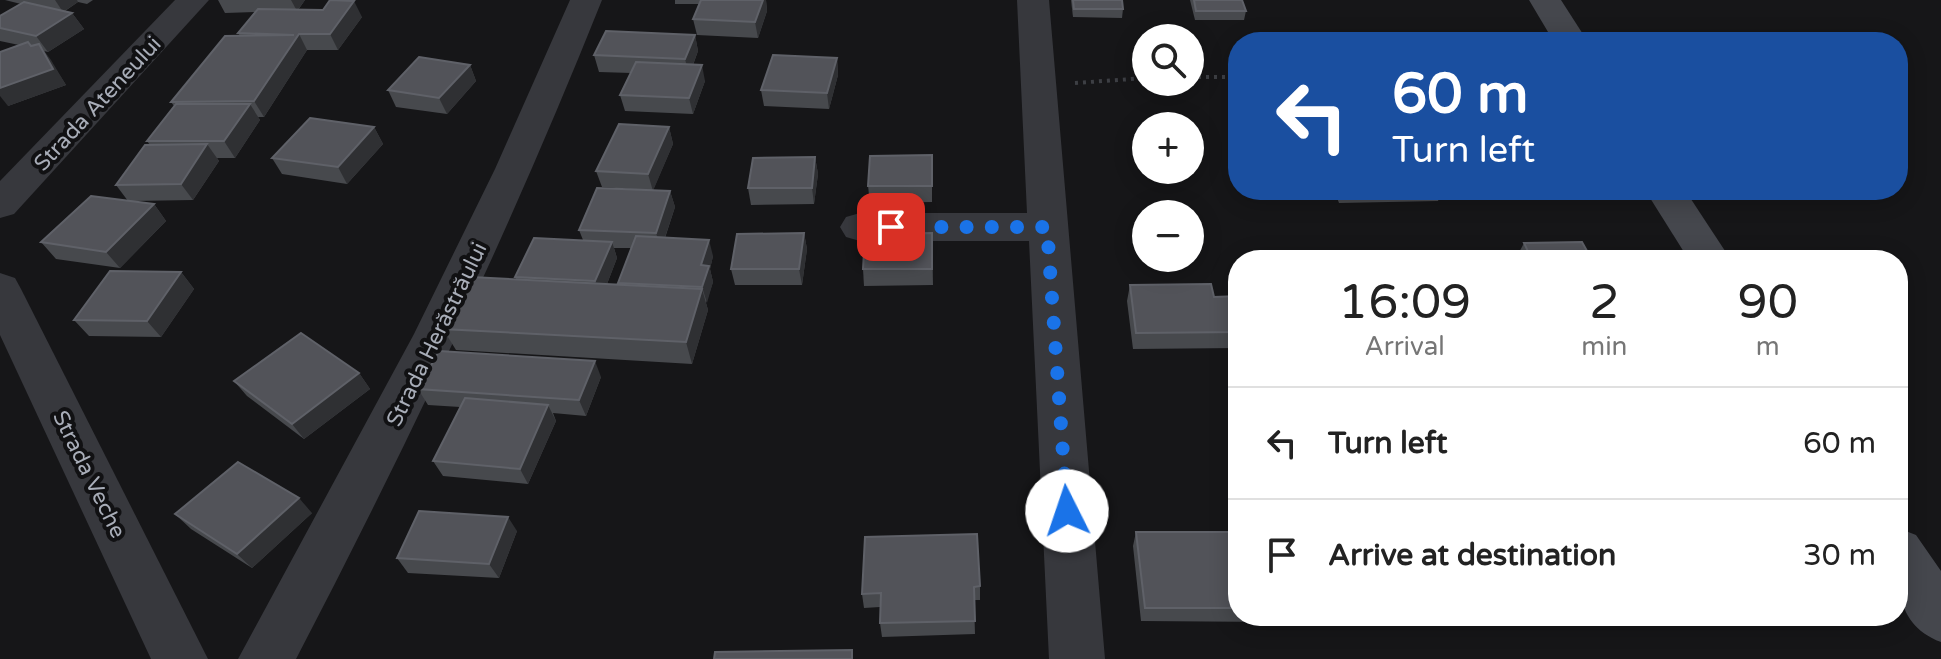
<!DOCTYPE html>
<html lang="en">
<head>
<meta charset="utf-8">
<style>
	body { margin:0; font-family:"Varela Round",sans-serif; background:#f2f2f2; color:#222; height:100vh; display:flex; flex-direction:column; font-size:30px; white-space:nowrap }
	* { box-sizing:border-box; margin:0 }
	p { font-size:26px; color:#767676 }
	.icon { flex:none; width:44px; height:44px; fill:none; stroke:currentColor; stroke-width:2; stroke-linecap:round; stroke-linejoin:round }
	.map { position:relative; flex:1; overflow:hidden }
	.panel { position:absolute; left:1228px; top:250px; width:680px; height:376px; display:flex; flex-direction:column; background:#fff; border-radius:32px; box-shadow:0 4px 20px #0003 }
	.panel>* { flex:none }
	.top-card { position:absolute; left:1228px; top:32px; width:680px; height:168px; border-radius:32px; box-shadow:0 4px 20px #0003; background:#1a4fa0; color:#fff; overflow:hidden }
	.buttons { position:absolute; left:1132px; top:24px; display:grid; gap:16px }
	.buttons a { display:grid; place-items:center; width:72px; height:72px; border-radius:50%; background:#fff; box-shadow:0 4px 20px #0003; font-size:40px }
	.pin { position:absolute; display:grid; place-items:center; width:68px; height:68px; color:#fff; margin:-34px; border-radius:16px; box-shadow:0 4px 12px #0006 }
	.me { position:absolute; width:88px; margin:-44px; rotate:356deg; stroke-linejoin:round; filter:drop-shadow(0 0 6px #0008) }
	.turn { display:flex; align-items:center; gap:28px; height:168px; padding:0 32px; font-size:36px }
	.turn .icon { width:104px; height:104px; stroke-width:2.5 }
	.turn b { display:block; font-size:56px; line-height:68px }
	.eta { display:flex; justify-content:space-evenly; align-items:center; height:136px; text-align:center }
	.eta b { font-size:48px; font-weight:600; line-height:56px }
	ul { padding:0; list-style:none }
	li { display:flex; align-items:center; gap:24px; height:112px; padding:0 32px; border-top:2px solid #e0e0e0 }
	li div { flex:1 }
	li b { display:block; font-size:30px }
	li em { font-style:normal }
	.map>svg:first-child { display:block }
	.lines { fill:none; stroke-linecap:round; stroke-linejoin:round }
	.path { stroke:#3d3f44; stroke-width:4; stroke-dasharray:3 5; stroke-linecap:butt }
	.minor { fill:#37383d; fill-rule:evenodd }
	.secondary { fill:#45474d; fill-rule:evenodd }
	.wall { fill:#47494d; fill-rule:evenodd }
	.shaded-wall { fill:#2f3033 }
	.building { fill:#525359; stroke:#5f6168; stroke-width:2 }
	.route { stroke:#1a73e8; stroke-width:14; stroke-dasharray:0 25.2 }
	.labels { text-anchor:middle; stroke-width:8; stroke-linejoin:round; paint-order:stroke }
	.street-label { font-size:22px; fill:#a8adb8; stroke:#111113 }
</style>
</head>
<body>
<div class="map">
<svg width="1941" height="659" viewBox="0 0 1941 659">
	<rect width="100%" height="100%" fill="#161618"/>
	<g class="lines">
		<g class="path">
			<polyline points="1190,77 1238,77"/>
			<polyline points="1075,83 1146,78"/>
		</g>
		<g class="minor">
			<polygon points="175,0 209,0 14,214 0,218 0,181"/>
			<path d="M570,0H602C512,226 408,444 296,659H238L414,334L495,169Z"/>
			<polygon points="1017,0 1049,0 1105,659 1049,659 1029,241 860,241 846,237 840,227 846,217 860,213 1027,213"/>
			<polygon points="0,273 15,278 21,289 208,659 151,659 0,335"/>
		</g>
		<g class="secondary">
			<polygon points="1529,0 1561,0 1588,42 1554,42"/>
			<polygon points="1645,190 1685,190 1731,260 1689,260"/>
			<path d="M1898,528L1916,535L1941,571V642C1890,623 1898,573 1898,528Z"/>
		</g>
	</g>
	<g class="wall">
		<polygon points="5,0 93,0 87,4 78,2 65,11 72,13 84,29 48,52 44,51 66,85 8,106 19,45 0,41 0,16 21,4"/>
		<polygon points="218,0 305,0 298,10 362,17 338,50 307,50 264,117 258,117 260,120 235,158 217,158 219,161 193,200 132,201 154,204 166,221 120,268 56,259 41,242 128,201 116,185 150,145 147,141 174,106 171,102 240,36 238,33 255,12 225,13"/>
		<polygon points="675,0 766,0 767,11 758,38 697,35 693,19 700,4 675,4"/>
		<polygon points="1071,0 1122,0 1123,9 1122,18 1073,17"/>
		<polygon points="1190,0 1242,0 1246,11 1244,20 1195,20"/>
		<polygon points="695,35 698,51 693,65 705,81 693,114 625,111 620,95 631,73 599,72 594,55"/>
		<polygon points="837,58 838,75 829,109 764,106 761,90"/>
		<polygon points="470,65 476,81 447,114 396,107 388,90"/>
		<polygon points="374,127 383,144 347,184 282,174 272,158"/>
		<path d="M669,127L673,144L653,190L670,191L675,207L665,238L713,256L710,269L713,282L706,303L708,310L692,364L456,350L443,329L516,279L515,277L583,240L579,230L645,190L602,187L596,171ZM614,248H631L618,283L619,284H607L617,258Z"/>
		<polygon points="932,155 932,202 870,203 868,186"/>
		<polygon points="815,157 818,174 814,204 751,205 748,188"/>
		<polygon points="1334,190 1442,190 1438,201 1339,203"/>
		<polygon points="804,233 807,249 802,285 735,285 731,269"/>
		<polygon points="932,233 933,285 864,286 863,269"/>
		<polygon points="1524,243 1592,260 1515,260"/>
		<polygon points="181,272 194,289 161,337 89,336 74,320"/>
		<polygon points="1130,285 1214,297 1238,296 1238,348 1133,349 1127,301"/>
		<polygon points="359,373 370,389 304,439 247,396 234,381"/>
		<polygon points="601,377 586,416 553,413 556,421 528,484 443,476 433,461 460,407 428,405 418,389"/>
		<polygon points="312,513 252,568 191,529 175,514"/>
		<polygon points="517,531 499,578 408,573 397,558"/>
		<polygon points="1136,532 1238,532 1238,616 1279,616 1276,622 1141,621 1133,546"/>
		<polygon points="980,586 980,600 974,600 975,634 882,637 880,623 880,607 864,608 862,594"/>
	</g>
	<g class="shaded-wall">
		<polygon points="55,0 77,0 78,2 63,12"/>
		<polygon points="291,0 305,0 297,11"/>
		<polygon points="763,0 766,0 767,11 758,38 755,22"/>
		<polygon points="354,1 362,17 338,50 330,34"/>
		<polygon points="72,13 84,29 48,52 36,36"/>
		<polygon points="299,34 307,50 264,117 254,101"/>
		<polygon points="695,35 698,51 689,75 685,59"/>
		<polygon points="39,44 51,60 66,85 8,106 0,96 0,88"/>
		<polygon points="837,58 838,75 829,109 827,93"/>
		<polygon points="470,65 476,81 447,114 439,98"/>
		<polygon points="702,65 705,81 693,114 689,98"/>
		<polygon points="250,104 260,120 235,158 224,141"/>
		<polygon points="374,127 383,144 347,184 338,167"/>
		<polygon points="669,127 673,144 653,191 648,174"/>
		<polygon points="207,144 219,161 193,200 181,184"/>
		<polygon points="815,157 818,174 814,204 812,188"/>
		<polygon points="670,191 675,207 661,249 656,233"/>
		<polygon points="154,204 166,221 120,268 106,252"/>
		<polygon points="804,233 807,249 802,285 799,269"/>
		<polygon points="709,240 713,256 710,269 713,282 707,303 702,287 701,265"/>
		<polygon points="612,242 617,258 602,297 595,281"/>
		<polygon points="181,272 194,289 161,337 147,321"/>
		<polygon points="702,289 708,310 692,364 686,342"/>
		<polygon points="595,361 601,377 586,416 579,400"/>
		<polygon points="359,373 370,389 304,439 292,424"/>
		<polygon points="548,405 556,421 528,484 520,469"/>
		<polygon points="299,498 312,513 252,568 237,554"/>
		<polygon points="508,517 517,531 499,578 489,564"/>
	</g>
	<g class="building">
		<polygon points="330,0 354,1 330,34 299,34 254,101 171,102 225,36 294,35 238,33 258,9 323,10"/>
		<polygon points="701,0 763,0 755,22 693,19"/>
		<polygon points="1073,0 1122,0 1123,9 1074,9"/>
		<polygon points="1194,0 1242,0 1246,11 1196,11"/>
		<polygon points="24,2 72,13 36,36 0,28 0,16"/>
		<polygon points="606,31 695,35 685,59 594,55"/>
		<polygon points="28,42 31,46 39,44 53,69 0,88 0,52"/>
		<polygon points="773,55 837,58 827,93 761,90"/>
		<polygon points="419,57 470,65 439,98 388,90"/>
		<polygon points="636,62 702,65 689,98 620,95"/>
		<polygon points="176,104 250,104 224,141 147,141"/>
		<polygon points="310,118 374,127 338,167 272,158"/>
		<polygon points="619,124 669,127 648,174 596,171"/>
		<polygon points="207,144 181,184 116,185 145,145"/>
		<polygon points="932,155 932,186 868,186 870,156"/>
		<polygon points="815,157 812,188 748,188 753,158"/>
		<polygon points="597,188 670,191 656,233 579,230"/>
		<polygon points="91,196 154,204 106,252 41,242"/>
		<polygon points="804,233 799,269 731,269 737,234"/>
		<polygon points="932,233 932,269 863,269 865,234"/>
		<polygon points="636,236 709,240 701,265 709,266 702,287 618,283"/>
		<polygon points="534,238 612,242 595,281 515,277"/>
		<polygon points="1582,242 1592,260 1532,260 1524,243"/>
		<polygon points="110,271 181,272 147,321 74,320"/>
		<polygon points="471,277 702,289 686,342 443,329"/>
		<polygon points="1211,284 1214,297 1238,296 1238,332 1136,333 1130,285"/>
		<polygon points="301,333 359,373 292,424 234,381"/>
		<polygon points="439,351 595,361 579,400 418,389"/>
		<polygon points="465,398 548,405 520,469 433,461"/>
		<polygon points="238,462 299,498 237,554 175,514"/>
		<polygon points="419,511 508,517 489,564 397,558"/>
		<polygon points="1136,532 1238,532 1238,608 1145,608"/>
		<polygon points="977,534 980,586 974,587 975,621 880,623 881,593 862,594 865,537"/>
		<polygon points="852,650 852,659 714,659 715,652"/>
	</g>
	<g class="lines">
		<polyline class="route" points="891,227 1047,227 1067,511"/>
	</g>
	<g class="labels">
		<g class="street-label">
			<text transform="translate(97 103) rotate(-47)" y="8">Strada Ateneului</text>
			<text transform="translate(436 334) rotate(-64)" y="8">Strada Herăstrăului</text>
			<text transform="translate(90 474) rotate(64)" y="8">Strada Veche</text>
		</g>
	</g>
</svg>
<div class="buttons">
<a><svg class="icon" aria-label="search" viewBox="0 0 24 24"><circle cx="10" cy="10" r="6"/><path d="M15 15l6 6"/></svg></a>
<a>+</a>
<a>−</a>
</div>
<div class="pin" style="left:891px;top:227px;background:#d93025"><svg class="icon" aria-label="arrive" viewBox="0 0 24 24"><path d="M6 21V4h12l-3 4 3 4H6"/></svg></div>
<svg class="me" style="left:1067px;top:511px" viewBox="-20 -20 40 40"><circle r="19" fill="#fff"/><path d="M0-13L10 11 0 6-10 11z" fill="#1a73e8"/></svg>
<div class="top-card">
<div class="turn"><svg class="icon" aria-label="left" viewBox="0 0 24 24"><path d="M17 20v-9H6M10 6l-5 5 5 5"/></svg><div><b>60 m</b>Turn left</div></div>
</div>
<section class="panel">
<div class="eta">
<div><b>16:09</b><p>Arrival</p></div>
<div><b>2</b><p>min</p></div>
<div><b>90</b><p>m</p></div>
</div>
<ul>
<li><svg class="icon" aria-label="left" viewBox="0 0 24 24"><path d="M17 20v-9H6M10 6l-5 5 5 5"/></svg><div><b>Turn left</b></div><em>60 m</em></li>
<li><svg class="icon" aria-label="arrive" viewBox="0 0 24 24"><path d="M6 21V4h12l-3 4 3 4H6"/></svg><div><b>Arrive at destination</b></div><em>30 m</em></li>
</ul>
</section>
</div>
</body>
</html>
